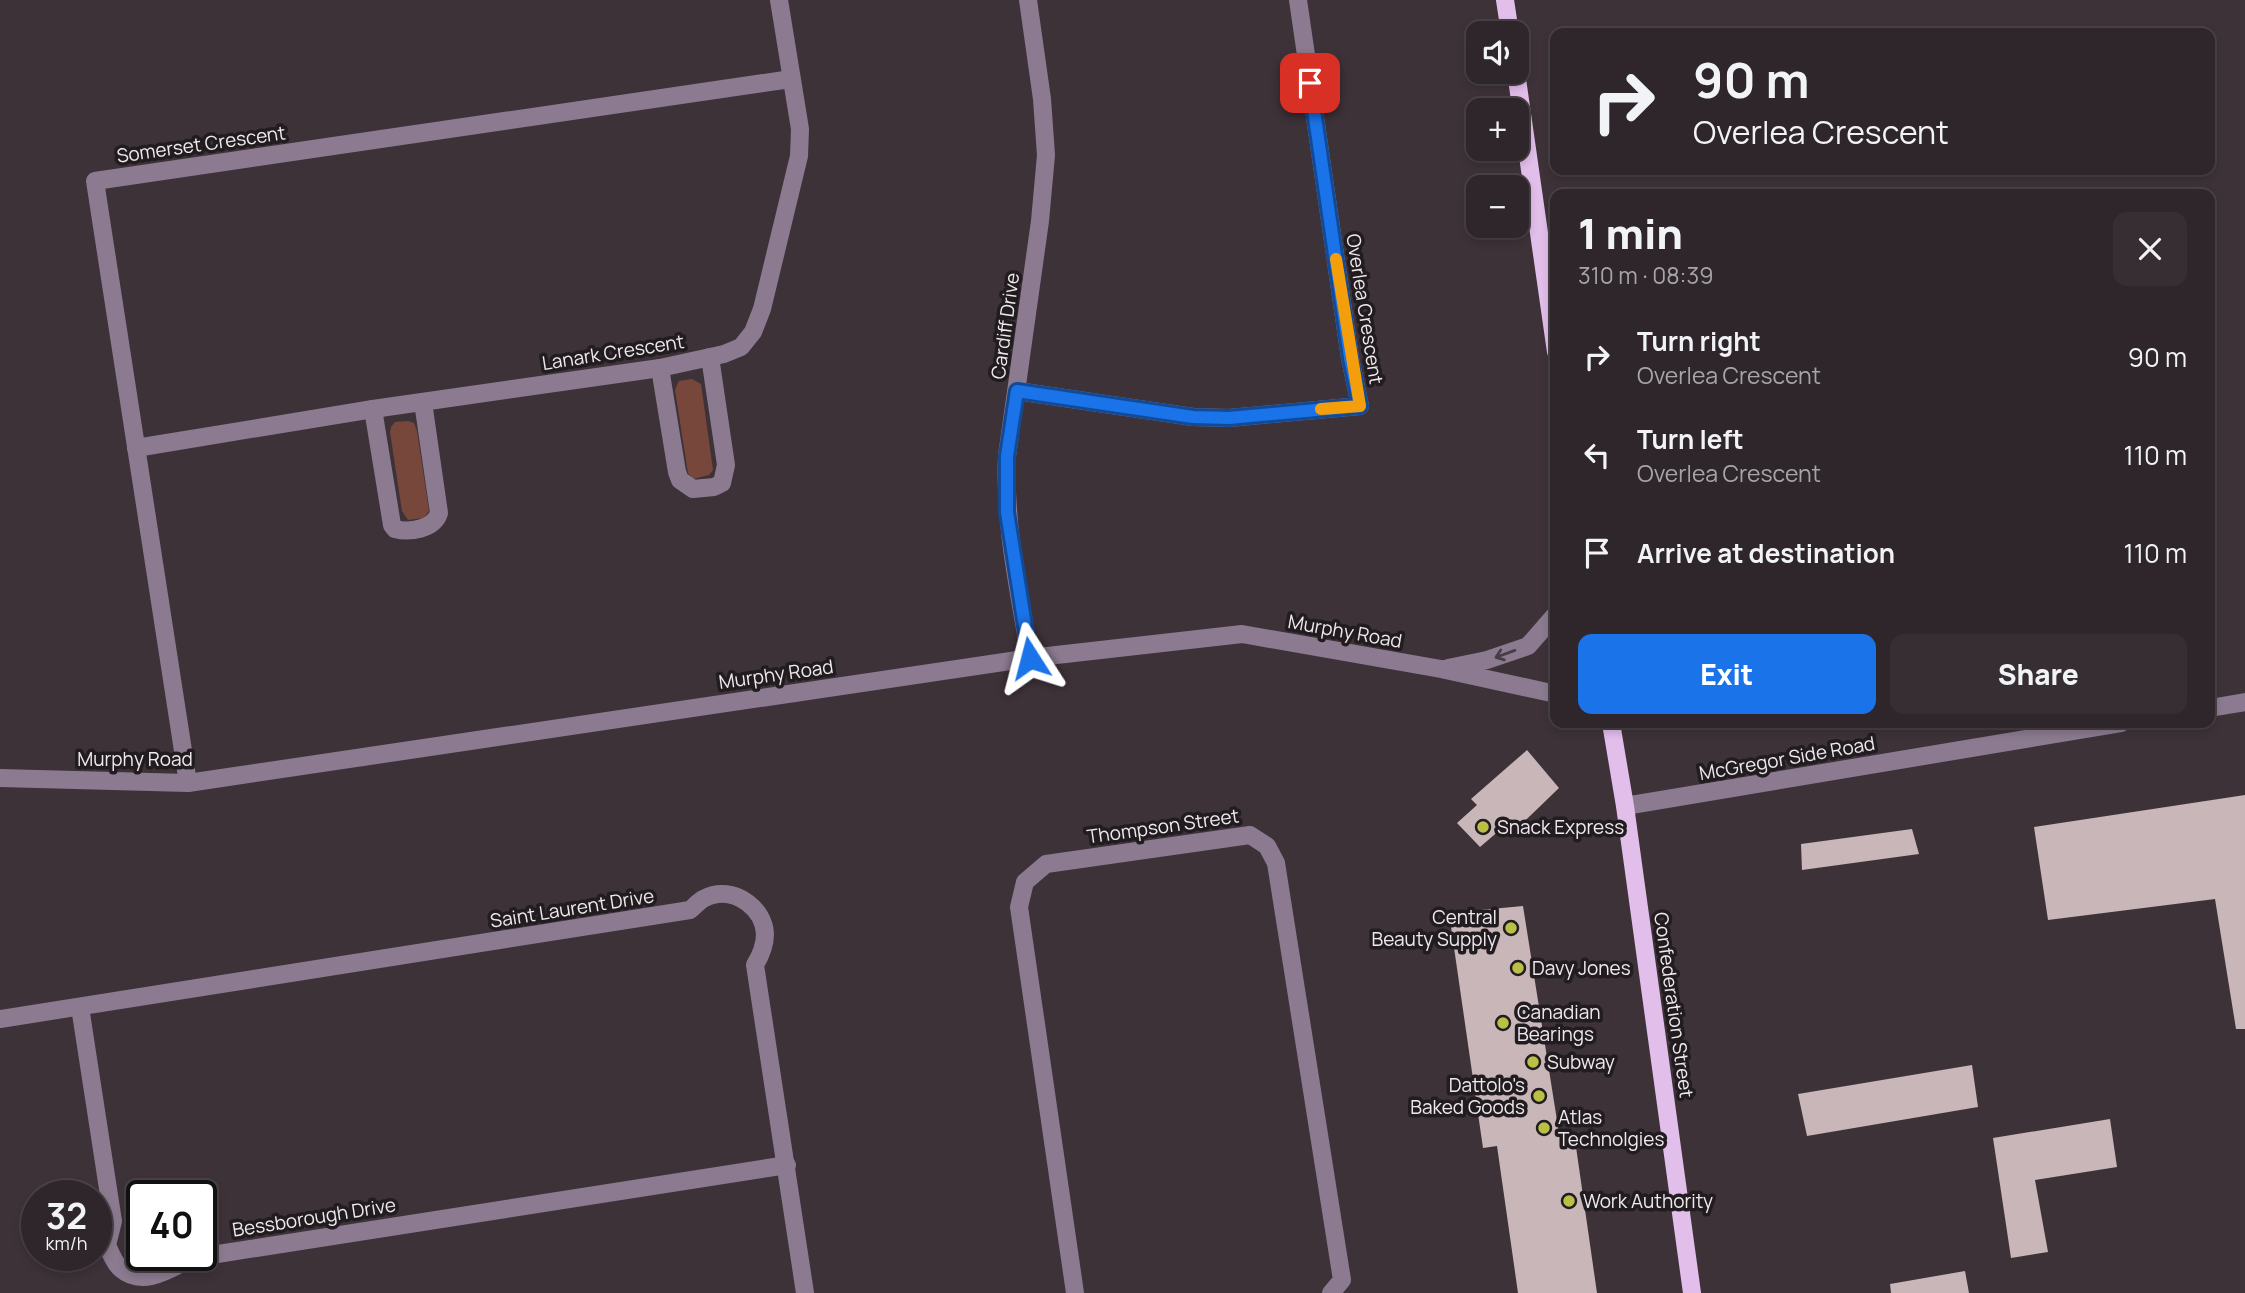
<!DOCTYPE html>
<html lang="en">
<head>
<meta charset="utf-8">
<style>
	body { margin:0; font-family:Manrope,sans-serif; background:#362e33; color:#f1f3f6; height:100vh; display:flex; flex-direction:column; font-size:26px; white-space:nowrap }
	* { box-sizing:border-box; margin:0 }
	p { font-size:23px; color:#a7a5a9 }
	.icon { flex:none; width:38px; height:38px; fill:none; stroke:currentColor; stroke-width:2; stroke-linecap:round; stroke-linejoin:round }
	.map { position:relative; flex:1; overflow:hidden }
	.details { position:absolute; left:1550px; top:189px; width:665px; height:539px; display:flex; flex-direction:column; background:#2e262b; border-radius:14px; box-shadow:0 4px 10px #0003,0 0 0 2px #494347 }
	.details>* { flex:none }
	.guide { position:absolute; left:1550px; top:28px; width:665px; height:147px; border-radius:14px; box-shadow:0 4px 10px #0003,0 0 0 2px #494347; background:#2e262b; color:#f1f3f6; overflow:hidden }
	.buttons { position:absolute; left:1466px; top:21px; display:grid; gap:14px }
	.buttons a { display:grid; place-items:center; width:63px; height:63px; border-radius:14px; background:#2e262b; box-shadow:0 4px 10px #0003,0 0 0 2px #494347; font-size:35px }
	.speed { position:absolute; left:21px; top:1180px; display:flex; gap:14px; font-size:35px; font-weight:700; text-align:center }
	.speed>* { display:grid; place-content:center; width:91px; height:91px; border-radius:50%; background:#2e262b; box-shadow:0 4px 10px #0003,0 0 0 2px #494347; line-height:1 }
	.speed small { font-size:18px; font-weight:400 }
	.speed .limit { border:4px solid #111; border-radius:10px; background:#fff; color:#111 }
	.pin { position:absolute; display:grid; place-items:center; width:60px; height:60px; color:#fff; margin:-30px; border-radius:14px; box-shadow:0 4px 10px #0006 }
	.me { position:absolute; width:77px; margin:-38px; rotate:351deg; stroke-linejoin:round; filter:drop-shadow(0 0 5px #0008) }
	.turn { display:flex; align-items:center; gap:24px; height:147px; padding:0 28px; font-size:32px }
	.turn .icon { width:91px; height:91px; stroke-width:2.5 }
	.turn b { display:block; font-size:49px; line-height:60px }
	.round { display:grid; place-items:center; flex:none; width:74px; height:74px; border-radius:14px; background:#362e33 }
	.head { display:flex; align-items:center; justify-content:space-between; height:119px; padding:0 28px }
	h1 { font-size:42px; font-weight:800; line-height:52px }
	.cta { display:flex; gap:14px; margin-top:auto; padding:14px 28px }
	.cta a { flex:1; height:80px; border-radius:14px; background:#1a73e8; color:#fff; font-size:28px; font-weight:800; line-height:80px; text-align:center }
	.cta a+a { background:#362e33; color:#f1f3f6 }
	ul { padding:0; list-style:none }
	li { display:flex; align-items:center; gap:21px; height:98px; padding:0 28px }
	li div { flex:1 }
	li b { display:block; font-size:26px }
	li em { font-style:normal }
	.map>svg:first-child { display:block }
	.green { fill:#77473b }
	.building { fill:#c8b6b8 }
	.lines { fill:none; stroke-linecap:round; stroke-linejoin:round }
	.minor { stroke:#8c7b90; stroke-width:18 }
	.major { stroke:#e2beeb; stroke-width:18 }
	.oneway { stroke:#463d47 }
	.route-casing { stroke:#114b97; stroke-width:18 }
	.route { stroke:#1a73e8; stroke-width:12 }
	.slow { stroke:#f59e0b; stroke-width:12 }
	.poi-dot { fill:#bac045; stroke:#211c1f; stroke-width:2.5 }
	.labels { text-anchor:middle; stroke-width:7; stroke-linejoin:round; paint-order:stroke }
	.street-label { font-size:19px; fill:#f0e8ec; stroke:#211c1f }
	.poi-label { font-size:19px; fill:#f0e8ec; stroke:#211c1f; text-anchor:start }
</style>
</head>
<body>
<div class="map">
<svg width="2245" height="1293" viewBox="0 0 2245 1293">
	<rect width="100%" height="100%" fill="#3e3239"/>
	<g class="green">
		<polygon points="692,379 701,384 713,470 709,475 693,479 688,473 675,390 679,381"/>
		<polygon points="408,421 414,423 417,431 429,511 424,518 408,520 402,511 390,432 391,427 395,422"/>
	</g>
	<g class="building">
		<polygon points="1527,750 1559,788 1508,837 1501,829 1480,847 1457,823 1477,805 1471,799"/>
		<polygon points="2245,795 2245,1029 2236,1029 2215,899 2048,920 2034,827"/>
		<polygon points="1912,829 1919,854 1802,870 1801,844"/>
		<polygon points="1523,906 1559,1133 1574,1133 1597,1293 1518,1293 1497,1146 1483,1148 1449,913"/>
		<polygon points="1972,1065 1978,1107 1807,1136 1798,1094"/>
		<polygon points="2110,1119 2117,1167 2035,1180 2048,1252 2011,1258 1993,1138"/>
		<polygon points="1965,1271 1969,1293 1891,1293 1890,1284"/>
	</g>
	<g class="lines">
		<g class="minor">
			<path d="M1028,0L1042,99L1046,155L1040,221L1007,456C1004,525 1019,590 1030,658"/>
			<polyline points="660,368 677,472 680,480 693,489 714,487 722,483 726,465 710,357"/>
			<polyline points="1017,391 1193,417 1229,418 1360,406 1350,358 1298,0"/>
			<path d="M373,409L392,525L395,529C410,533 434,529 439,513L423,402"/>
			<polyline points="136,448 373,409 660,368 724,354 741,347 753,332 762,309 799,156 800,129 779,0"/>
			<polyline points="1448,668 1487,660 1528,646 1556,614"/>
			<polyline points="2210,708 2245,702"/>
			<polyline points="0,778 188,783 1030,658 1242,634 1441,669 1556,694"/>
			<polyline points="188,783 95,181 791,79"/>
			<polyline points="1625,806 2121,723"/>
			<path d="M80,1007L113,1221L107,1245C110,1252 114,1263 121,1269C143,1288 170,1269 192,1258L787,1165"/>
			<path d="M0,1019L690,910C698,903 703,897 713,895C737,889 764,909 765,934C765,946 761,955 755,965L805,1293"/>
			<polyline points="1075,1293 1019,907 1025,882 1046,864 1250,835 1267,846 1276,863 1342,1280 1331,1293"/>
		</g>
		<g class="major">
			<polyline points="1505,0 1510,33"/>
			<polyline points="1516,72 1556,352"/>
			<polyline points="1611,723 1625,806 1692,1293"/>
		</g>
	</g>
	<defs><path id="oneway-shaft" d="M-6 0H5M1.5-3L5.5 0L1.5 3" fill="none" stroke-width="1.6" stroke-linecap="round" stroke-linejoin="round" transform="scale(1.75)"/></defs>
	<use class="oneway" href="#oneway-shaft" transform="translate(1505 654) rotate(160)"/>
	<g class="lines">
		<defs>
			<polyline id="route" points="1030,658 1007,512 1007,456 1017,391 1193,417 1229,418 1360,406 1350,358 1310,83"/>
		</defs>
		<use href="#route" class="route-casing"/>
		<use href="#route" class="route"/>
		<polyline class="slow" points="1321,409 1360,406 1336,259"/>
	</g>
	<g class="poi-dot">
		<circle cx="1483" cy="827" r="7"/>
		<circle cx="1511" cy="928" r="7"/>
		<circle cx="1518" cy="968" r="7"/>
		<circle cx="1503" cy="1023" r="7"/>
		<circle cx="1533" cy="1062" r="7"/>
		<circle cx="1539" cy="1096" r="7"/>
		<circle cx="1544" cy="1128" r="7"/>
		<circle cx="1569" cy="1201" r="7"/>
	</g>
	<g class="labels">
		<g class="street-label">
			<text transform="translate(201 144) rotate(-8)" y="7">Somerset Crescent</text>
			<text transform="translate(1365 309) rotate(81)" y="7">Overlea Crescent</text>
			<text transform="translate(1005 326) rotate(-82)" y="7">Cardiff Drive</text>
			<text transform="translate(613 352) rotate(-9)" y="7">Lanark Crescent</text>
			<text transform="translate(1345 631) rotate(10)" y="7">Murphy Road</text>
			<text transform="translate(776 674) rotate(-8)" y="7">Murphy Road</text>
			<text transform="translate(1787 758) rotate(-10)" y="7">McGregor Side Road</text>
			<text x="135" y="766">Murphy Road</text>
			<text transform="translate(1163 826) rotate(-8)" y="7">Thompson Street</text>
			<text transform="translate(572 908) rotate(-9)" y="7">Saint Laurent Drive</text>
			<text transform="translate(1674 1005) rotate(82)" y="7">Confederation Street</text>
			<text transform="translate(314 1217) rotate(-9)" y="7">Bessborough Drive</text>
		</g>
		<g class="poi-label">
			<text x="1497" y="834">Snack Express</text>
			<text x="1497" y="924" text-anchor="end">Central<tspan x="1497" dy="22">Beauty Supply</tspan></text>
			<text x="1532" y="975">Davy Jones</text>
			<text x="1517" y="1019">Canadian<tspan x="1517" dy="22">Bearings</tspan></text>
			<text x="1547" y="1069">Subway</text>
			<text x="1525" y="1092" text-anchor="end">Dattolo's<tspan x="1525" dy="22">Baked Goods</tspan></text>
			<text x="1558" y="1124">Atlas<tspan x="1558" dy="22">Technolgies</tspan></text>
			<text x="1583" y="1208">Work Authority</text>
		</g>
	</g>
</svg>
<div class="buttons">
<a><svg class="icon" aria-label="sound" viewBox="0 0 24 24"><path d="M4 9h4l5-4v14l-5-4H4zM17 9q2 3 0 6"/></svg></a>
<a>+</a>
<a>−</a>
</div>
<div class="speed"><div>32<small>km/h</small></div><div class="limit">40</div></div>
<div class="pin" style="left:1310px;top:83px;background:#d93025"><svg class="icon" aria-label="arrive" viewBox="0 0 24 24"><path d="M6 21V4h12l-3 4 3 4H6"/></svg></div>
<svg class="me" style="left:1030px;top:658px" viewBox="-20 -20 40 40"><path d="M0-17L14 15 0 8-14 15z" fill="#1a73e8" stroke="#fff" stroke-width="4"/></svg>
<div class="guide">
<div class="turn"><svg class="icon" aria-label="right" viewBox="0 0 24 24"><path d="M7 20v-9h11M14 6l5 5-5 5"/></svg><div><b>90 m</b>Overlea Crescent</div></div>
</div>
<section class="details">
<div class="head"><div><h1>1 min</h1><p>310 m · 08:39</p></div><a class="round"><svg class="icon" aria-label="close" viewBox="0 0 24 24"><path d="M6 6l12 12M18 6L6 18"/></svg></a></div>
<ul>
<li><svg class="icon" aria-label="right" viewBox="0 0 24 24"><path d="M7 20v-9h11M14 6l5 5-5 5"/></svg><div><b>Turn right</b><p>Overlea Crescent</p></div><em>90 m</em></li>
<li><svg class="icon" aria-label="left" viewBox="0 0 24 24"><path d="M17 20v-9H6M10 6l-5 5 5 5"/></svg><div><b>Turn left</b><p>Overlea Crescent</p></div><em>110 m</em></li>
<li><svg class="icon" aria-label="arrive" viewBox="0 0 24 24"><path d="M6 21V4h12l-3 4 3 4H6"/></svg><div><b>Arrive at destination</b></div><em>110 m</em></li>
</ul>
<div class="cta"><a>Exit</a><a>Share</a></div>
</section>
</div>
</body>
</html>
